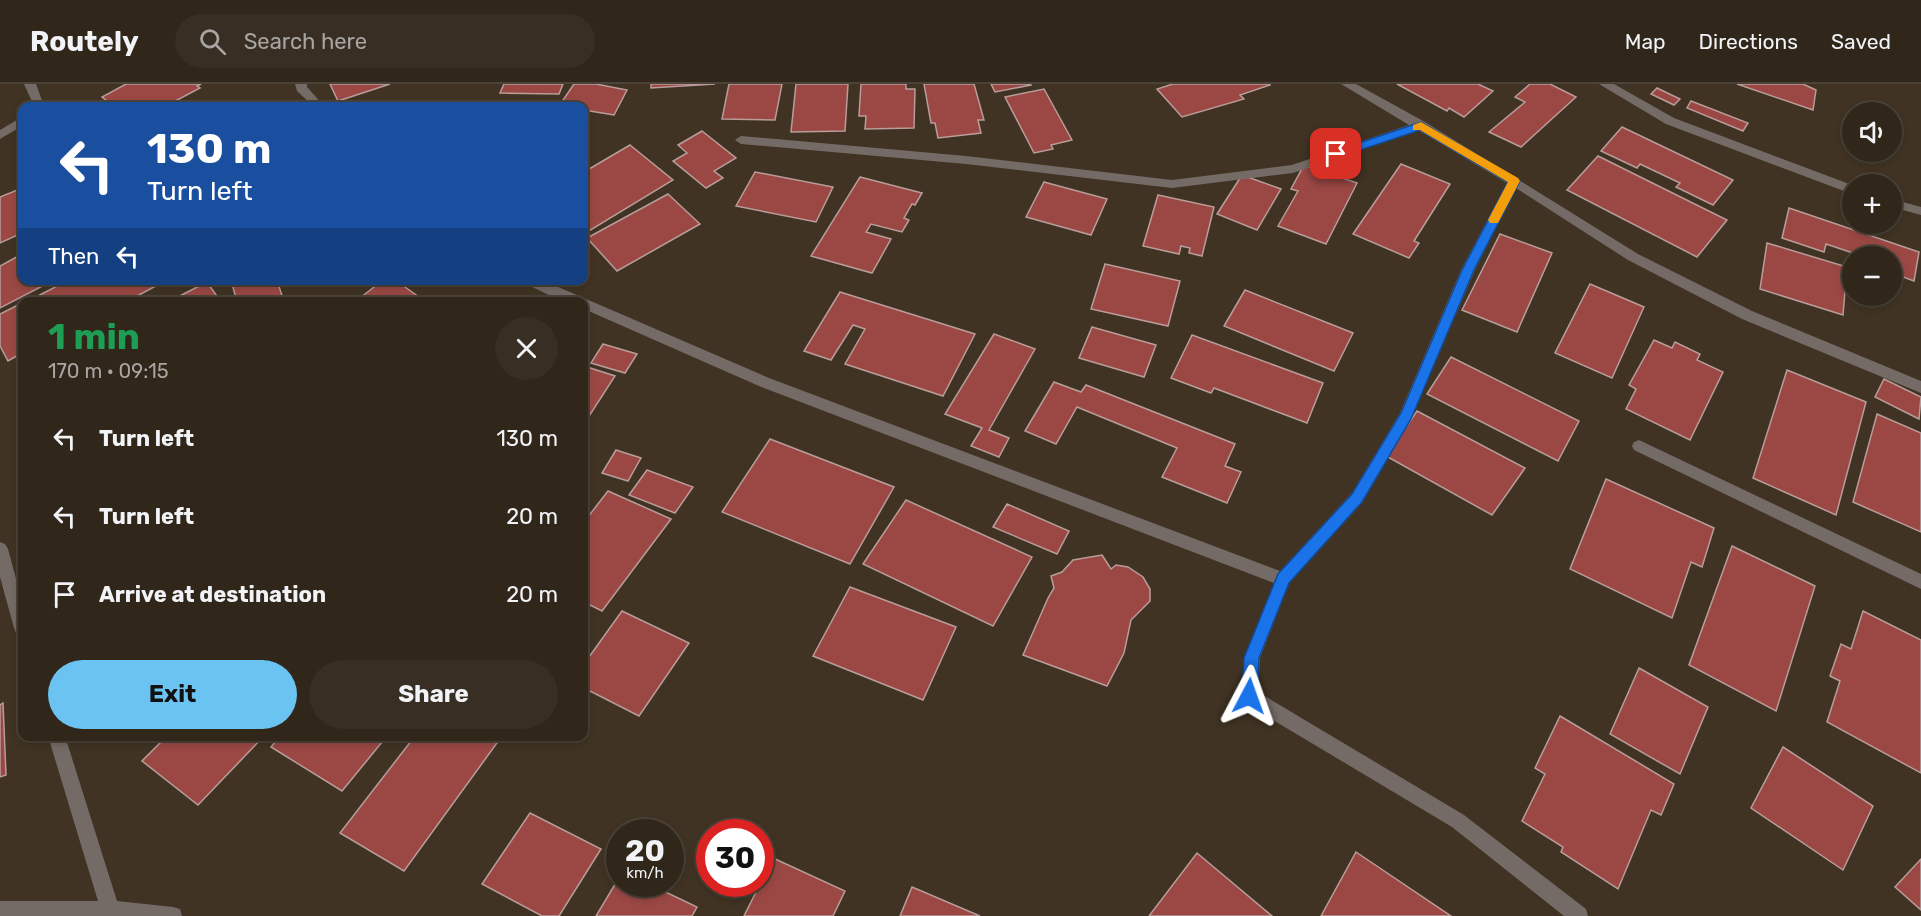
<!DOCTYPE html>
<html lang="en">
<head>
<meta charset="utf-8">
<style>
	body { margin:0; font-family:Rubik,sans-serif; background:#382e23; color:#f1f3f6; height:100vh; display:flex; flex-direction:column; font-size:22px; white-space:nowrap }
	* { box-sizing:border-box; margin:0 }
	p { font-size:20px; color:#a8a5a2 }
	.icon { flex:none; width:33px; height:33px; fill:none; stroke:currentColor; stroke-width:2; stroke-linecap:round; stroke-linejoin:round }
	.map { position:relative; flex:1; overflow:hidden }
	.details { position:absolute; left:18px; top:213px; width:570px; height:444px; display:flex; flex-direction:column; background:#30261a; border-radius:12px; box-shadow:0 3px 9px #0003,0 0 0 2px #4b4339 }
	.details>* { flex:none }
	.hud { position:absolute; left:18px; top:18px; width:570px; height:183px; border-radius:12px; box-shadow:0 3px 9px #0003,0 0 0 2px #4b4339; background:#1a4fa0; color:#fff; overflow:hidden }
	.tools { position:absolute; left:1842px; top:18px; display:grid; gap:12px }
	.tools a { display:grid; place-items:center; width:60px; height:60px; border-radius:50%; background:#30261a; box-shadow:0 3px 9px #0003,0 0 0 2px #4b4339; font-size:30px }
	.speed { position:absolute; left:606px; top:735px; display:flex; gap:12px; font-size:30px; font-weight:700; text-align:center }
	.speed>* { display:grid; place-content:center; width:78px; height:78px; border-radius:50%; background:#30261a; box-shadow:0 3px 9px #0003,0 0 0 2px #4b4339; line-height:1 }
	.speed small { font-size:15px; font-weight:400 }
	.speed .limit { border:9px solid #d22; background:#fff; color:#111 }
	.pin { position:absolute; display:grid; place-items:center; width:51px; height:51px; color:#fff; margin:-26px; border-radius:12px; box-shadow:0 3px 9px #0006 }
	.me { position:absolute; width:66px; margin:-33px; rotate:4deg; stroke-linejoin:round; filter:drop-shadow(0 0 4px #0008) }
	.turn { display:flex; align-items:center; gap:21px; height:126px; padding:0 30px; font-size:27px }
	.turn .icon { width:78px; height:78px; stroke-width:2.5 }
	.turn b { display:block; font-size:42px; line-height:51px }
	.then { display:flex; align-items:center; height:57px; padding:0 30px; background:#0003; gap:12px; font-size:22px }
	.round { display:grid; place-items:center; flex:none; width:63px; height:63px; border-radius:32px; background:#382e23 }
	.headline { display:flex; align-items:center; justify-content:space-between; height:102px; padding:0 30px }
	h1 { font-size:36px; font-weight:700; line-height:45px; color:#1e9e55 }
	.primary-button { display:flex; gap:12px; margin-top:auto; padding:12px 30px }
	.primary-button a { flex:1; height:69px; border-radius:36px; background:#6ac3f1; color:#111; font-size:24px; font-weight:700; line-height:69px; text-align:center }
	.primary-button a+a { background:#382e23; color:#f1f3f6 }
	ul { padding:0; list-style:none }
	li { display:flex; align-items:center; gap:18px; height:78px; padding:0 30px }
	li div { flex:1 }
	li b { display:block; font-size:22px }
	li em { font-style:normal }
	header { display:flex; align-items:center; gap:36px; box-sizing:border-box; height:84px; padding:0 30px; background:#30261a; border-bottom:2px solid #4b4339 }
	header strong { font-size:28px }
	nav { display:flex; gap:33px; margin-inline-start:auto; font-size:21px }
	.search { width:420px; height:54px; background:#382e23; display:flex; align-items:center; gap:15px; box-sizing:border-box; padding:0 21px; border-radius:33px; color:#a8a5a2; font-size:22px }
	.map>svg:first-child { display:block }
	.building { fill:#9b4844; stroke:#b89d9a; stroke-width:1.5 }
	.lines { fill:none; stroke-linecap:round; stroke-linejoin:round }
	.street { fill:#756b66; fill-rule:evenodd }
	.route { fill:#1a73e8; stroke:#114b97; stroke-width:1.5 }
	.slow { fill:#f59e0b }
</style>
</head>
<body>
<header>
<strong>Routely</strong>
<div class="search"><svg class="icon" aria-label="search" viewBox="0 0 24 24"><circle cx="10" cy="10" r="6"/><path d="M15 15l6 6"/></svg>Search here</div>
<nav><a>Map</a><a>Directions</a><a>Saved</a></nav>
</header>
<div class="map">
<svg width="1921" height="832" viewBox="0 0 1921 832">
	<rect width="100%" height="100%" fill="#403323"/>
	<g class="building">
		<polygon points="126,0 201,0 197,2 200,4 166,22 114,22 102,13"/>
		<polygon points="330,0 390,0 338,17"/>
		<polygon points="504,0 563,0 559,10 500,9"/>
		<polygon points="574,0 596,0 627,6 614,31 584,26 584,22 559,22"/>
		<polygon points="651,0 715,0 651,4"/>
		<polygon points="729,0 782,0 775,36 722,35"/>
		<polygon points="796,0 848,0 845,47 791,48"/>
		<polygon points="861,0 906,0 906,5 915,5 914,44 865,45 866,32 859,32"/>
		<polygon points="924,0 974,0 984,36 978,36 981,49 938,54 935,39 931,39"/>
		<polygon points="991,0 1030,0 1031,1 995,8"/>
		<polygon points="1173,0 1269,0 1270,1 1240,11 1244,15 1182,33 1157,5"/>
		<polygon points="1397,0 1478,0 1493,7 1464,33 1449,24 1447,27"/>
		<polygon points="1530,0 1550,0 1576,13 1521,63 1489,48 1525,18 1515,13"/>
		<polygon points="1737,0 1803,0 1816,6 1813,26"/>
		<polygon points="1657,4 1680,15 1674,21 1651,10"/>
		<polygon points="1044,5 1072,56 1051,61 1053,65 1034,69 1005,13"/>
		<polygon points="1691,17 1748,39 1743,47 1687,24"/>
		<polygon points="1622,43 1733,96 1713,121 1676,103 1680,99 1640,80 1637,84 1601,67"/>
		<polygon points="702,47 736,74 714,87 723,94 706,104 673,77 687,69 678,61"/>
		<polygon points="630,61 673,96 584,150 584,88"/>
		<polygon points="1598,72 1727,136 1697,173 1567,106"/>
		<polygon points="1401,80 1450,100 1414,157 1419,159 1409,174 1353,150"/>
		<polygon points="1304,81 1357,99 1326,160 1278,142 1298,107 1291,105"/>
		<polygon points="755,88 833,103 816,138 736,122"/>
		<polygon points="1242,91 1281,105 1257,146 1217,130"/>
		<polygon points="860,93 922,109 915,121 912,120 904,134 909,136 902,148 871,140 866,148 891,155 872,189 811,172"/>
		<polygon points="1044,98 1107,115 1091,151 1026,133"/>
		<polygon points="22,104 22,149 0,159 0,113"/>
		<polygon points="668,110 700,140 617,187 587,154"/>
		<polygon points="1158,111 1214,123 1202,172 1189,169 1190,164 1181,162 1179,170 1143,162"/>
		<polygon points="1789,124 1919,168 1914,197 1892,189 1892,172 1862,172 1826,160 1824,168 1782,154"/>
		<polygon points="1500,150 1552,169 1517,248 1462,226"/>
		<polygon points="1767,159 1847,183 1843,231 1760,205"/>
		<polygon points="22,170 22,196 54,196 0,224 0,182"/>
		<polygon points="1105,180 1180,197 1168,242 1091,225"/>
		<polygon points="69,196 167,196 126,218 26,218"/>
		<polygon points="231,196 277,196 284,218 237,218"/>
		<polygon points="383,196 395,196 426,218 355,218"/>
		<polygon points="207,198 221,218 168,218"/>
		<polygon points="1590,200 1644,223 1612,294 1555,269"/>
		<polygon points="1245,206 1353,249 1334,287 1224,242"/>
		<polygon points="840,208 975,250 943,312 845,280 865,245 853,241 831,276 804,267"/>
		<polygon points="22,219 22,269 8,277 0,262 0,230"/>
		<polygon points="1092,243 1156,261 1144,293 1079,274"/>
		<polygon points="994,250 1035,265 989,346 1009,354 999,373 971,362 982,344 945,330"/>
		<polygon points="1192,251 1323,299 1307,339 1214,304 1211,309 1171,294"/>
		<polygon points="1654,256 1672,264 1675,258 1700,270 1697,276 1723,288 1690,356 1626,325 1636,305 1629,301"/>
		<polygon points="603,260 637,270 625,289 591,279"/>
		<polygon points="1451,273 1579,337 1558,377 1427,310"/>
		<polygon points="584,282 615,292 584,340"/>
		<polygon points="1787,286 1866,318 1836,431 1753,394"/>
		<polygon points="1884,295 1921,313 1919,335 1875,313"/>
		<polygon points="1054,298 1081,308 1086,301 1235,360 1225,382 1241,388 1227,419 1162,393 1177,364 1077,323 1056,360 1025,347"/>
		<polygon points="1417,327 1525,384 1492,431 1386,372"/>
		<polygon points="1877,330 1921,349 1921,448 1853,418"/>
		<polygon points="770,355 894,403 850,480 722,428"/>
		<polygon points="616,366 641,374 628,397 602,389"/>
		<polygon points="647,386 693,403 675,429 629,411"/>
		<polygon points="1606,395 1714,444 1702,483 1691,478 1672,534 1570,485"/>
		<polygon points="608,407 671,435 602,527 584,518 584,438"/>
		<polygon points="906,416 1032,473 993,542 863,480"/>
		<polygon points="1007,420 1069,447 1057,470 993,443"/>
		<polygon points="1732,462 1815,502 1776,627 1689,581"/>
		<polygon points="1102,471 1111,485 1116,481 1128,483 1143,493 1150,505 1150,517 1131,536 1124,569 1107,602 1023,571 1048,514 1054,504 1051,492 1062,488 1073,476"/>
		<polygon points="850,503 956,543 923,616 813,572"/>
		<polygon points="622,527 689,559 639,632 584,604 584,580"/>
		<polygon points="1863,527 1921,556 1921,689 1827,638 1840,597 1830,592 1841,560 1851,565"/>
		<polygon points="1639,584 1708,623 1680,690 1610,650"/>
		<polygon points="3,619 6,691 0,693 0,621"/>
		<polygon points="1560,632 1674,700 1661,731 1651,726 1618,805 1561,768 1563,763 1522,737 1545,690 1535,684"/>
		<polygon points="167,652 264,652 198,721 142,677"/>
		<polygon points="280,652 387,652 342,707 271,663"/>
		<polygon points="415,652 502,652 404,787 340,749"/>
		<polygon points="1783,663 1873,722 1843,786 1751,724"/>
		<polygon points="530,729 601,765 559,832 542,832 482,800"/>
		<polygon points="1356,768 1451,832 1321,832"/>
		<polygon points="1197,769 1272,832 1149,832"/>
		<polygon points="773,774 845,807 833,832 744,832"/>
		<polygon points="1921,775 1921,826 1895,803"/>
		<polygon points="620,792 620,800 649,800 697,823 692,832 596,832"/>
		<polygon points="912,803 980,832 900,832"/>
	</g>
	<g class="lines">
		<g class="street">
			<polygon points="24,0 36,0 44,22 34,22"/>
			<polygon points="295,0 307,0 307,3 324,22 313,22 297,7"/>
			<polygon points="1341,0 1356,0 1425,38 1638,170 1752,227 1921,297 1921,309 1742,235 1628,176 1516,104 1475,186 1411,335 1362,419 1289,499 1260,574 1258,608 1464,731 1586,825 1588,832 1564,832 1452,743 1243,618 1241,612 1244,574 1274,499 759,302 584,225 584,218 563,218 524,199 523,196 542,196 769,294 1280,487 1352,409 1400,329 1461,186 1507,99 1418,46 1293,89 1172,104 966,80 741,60 735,56 741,52 966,72 1172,96 1292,81 1409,41"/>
			<polygon points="1599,0 1614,0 1674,34 1852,101 1852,110 1666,40"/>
			<polygon points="22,33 22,42 0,55 0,46"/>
			<polygon points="1892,115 1921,123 1921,131 1892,123"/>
			<polygon points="1639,356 1921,490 1921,505 1634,366 1632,362 1634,358"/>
			<polygon points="0,458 5,460 8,465 22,517 22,551 16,549 14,544 0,493"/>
			<polygon points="48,652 65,652 117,817 173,823 180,825 182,832 0,832 0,817 98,817"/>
		</g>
	</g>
	<polygon class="route" points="1421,38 1520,97 1474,186 1411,335 1362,418 1289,499 1259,574 1257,612 1255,617 1249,619 1244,617 1242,612 1244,574 1278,490 1352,410 1401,329 1462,186 1508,98 1420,46 1336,74 1330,70 1332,68"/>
	<polygon class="slow" points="1421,38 1518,94 1520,97 1498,139 1490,139 1488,136 1508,98 1420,46 1413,46 1413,41"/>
</svg>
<div class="tools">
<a><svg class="icon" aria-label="sound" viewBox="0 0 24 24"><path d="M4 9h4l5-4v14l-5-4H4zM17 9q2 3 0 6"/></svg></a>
<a>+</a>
<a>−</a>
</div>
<div class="speed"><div>20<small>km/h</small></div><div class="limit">30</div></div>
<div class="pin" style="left:1336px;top:70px;background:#d93025"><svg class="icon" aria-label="arrive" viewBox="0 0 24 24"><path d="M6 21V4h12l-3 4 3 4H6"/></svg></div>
<svg class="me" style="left:1249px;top:612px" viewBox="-20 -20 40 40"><path d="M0-17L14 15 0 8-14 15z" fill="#1a73e8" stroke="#fff" stroke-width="4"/></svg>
<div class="hud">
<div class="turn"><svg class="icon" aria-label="left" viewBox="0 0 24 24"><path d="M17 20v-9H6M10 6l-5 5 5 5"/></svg><div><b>130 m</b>Turn left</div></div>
<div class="then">Then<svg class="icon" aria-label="left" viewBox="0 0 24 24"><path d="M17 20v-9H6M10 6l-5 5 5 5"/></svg></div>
</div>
<section class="details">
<div class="headline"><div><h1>1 min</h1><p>170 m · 09:15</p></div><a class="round"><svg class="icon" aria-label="close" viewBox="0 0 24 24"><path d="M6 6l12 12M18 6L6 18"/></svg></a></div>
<ul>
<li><svg class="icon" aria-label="left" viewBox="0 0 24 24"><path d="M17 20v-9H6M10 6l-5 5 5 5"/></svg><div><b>Turn left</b></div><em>130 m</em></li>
<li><svg class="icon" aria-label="left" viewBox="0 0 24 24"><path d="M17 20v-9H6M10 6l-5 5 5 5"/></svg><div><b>Turn left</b></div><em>20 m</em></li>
<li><svg class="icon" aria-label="arrive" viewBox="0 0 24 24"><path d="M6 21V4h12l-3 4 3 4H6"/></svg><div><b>Arrive at destination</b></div><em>20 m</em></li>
</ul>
<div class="primary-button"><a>Exit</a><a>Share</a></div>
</section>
</div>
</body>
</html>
